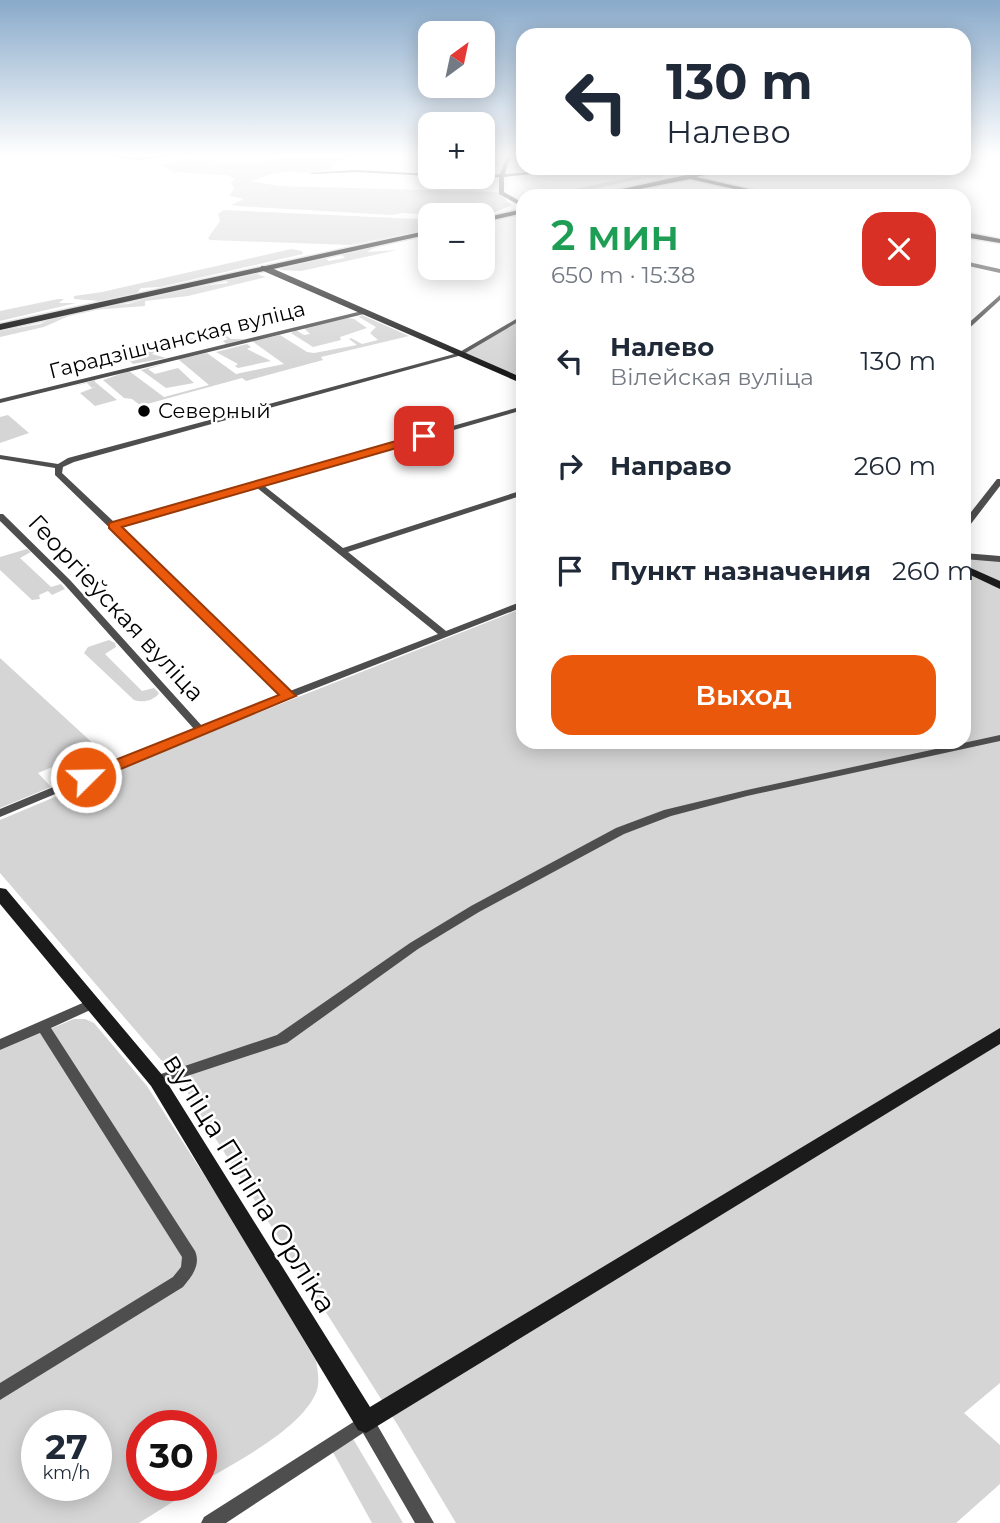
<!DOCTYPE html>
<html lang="ru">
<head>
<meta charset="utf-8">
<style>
	body { margin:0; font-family:Montserrat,sans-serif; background:#f6f6f7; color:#1f2937; height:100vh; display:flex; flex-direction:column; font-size:26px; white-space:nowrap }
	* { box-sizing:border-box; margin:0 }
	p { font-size:23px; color:#747a83 }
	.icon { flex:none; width:38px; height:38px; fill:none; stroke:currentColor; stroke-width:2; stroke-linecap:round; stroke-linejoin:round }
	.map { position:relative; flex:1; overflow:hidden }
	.side { position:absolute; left:516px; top:189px; width:455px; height:560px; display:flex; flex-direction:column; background:#fff; border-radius:21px; box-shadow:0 4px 18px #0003 }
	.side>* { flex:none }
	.hud { position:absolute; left:516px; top:28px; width:455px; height:147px; border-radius:21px; box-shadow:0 4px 18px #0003; background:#fff; color:#1f2937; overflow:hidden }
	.needle { width:46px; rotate:33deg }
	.tools { position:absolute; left:418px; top:21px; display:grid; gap:14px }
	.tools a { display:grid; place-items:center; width:77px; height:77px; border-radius:14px; background:#fff; box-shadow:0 4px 18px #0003; font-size:35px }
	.speed { position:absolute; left:21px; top:1410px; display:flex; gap:14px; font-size:35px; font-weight:700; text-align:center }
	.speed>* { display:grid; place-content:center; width:91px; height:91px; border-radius:50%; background:#fff; box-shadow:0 4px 18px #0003; line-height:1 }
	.speed small { font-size:18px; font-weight:400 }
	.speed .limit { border:10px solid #d22; background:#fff; color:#111 }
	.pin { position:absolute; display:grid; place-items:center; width:60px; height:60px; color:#fff; margin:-30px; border-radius:14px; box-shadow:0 4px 10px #0006 }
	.me { position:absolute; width:77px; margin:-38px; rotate:67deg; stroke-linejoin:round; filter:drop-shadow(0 0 5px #0008) }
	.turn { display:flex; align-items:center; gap:24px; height:147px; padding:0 35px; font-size:32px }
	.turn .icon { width:91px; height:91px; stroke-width:2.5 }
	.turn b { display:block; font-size:49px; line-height:60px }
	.round { display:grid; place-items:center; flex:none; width:74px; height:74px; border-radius:21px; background:#f6f6f7 }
	.head { display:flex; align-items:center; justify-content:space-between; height:119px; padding:0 35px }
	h1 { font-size:42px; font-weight:600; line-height:52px; color:#1e9e55 }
	.button { display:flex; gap:14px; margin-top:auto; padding:14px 35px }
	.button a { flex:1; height:80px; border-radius:21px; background:#ea580c; color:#fff; font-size:28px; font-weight:600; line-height:80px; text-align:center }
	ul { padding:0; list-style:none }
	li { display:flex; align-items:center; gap:21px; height:105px; padding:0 35px }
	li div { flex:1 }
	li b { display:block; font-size:26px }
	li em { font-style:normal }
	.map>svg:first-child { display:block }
	.green { fill:#d5d5d5; fill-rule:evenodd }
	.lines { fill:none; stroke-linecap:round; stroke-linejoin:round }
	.primary-casing { stroke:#dbdbdb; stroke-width:3 }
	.street { fill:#4e4e4e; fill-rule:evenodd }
	.secondary { fill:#1b1b1b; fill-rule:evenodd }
	.primary { fill:#000; fill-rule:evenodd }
	.route { fill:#ea580c; stroke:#983908; stroke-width:2 }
	.poi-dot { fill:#000; stroke:#fff; stroke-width:2.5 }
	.labels { text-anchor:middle; stroke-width:5; stroke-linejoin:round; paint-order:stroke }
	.far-street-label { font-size:21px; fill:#000; stroke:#fff }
	.far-poi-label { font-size:21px; fill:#000; stroke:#fff; text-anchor:start }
	.street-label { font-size:24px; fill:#000; stroke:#fff }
	.near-street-label { font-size:28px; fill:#000; stroke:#fff }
</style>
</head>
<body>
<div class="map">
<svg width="1000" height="1523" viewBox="0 0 1000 1523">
	<rect width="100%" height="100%" fill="#fff"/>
	<g class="green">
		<path d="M273,155H357L333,162L332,168C312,177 296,170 276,173C266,174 260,180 250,181L279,186L495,192L504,195L507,202L512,205L483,217L402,213L393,215L237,206L231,205L244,199L229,196L234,189L231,182L235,179L226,175L173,172L160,165L187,159L241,164L279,159Z"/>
		<polygon points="677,168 692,168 667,173 660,178 644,178 589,190 585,194 540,196"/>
		<polygon points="224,210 419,219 427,222 420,231 351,245 210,240 208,238 220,221 218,214"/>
		<polygon points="371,247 375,247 367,252 397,250 301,271 279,270 292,264 324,258 329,261 345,258 341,254"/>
		<polygon points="291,249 302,251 303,254 160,287 141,288 137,293 99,301 74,299 74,296 102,292"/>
		<polygon points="253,273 266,277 188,296 145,301 145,306 92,310 73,314 44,327 0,337 0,331 40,324 53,318 110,305 128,304 184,288 228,283 225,280"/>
		<polygon points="58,299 64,299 59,303 76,303 0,321 0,311"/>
		<polygon points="362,315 409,336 321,357 323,360 246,381 242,378 147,404 140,405 132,399 124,398 103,380 129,371 164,397 209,385 178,359 207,353 236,374 284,364 252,341 280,335 307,352 314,353 357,345 349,339 351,338 362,344 378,340 370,333 376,327 359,317"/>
		<polygon points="523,317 523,381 460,354 522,318"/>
		<polygon points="347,318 354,319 367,328 340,337 341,340 313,347 291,333 296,330 304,335 310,334 304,328"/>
		<polygon points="219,331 231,339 245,339 226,344 223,341 228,339 223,336 215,336 157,350 152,354 166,358 133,364 125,356"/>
		<polygon points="247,344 251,347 247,349 271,361 238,368 235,366 238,364 216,352"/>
		<polygon points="170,362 148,369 155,374 178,368 194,383 166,388 141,370"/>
		<polygon points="95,380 95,382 117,400 95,406 80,393 98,386 92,388 87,383 71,387"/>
		<polygon points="8,415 29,433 0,443 0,417"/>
		<polygon points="27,549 31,552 20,558 51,587 61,584 65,589 52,595 48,591 39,595 40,599 32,600 0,570 0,557"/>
		<polygon points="964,556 1000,559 1000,1383 964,1413 1000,1445 1000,1484 956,1523 456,1523 397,1424 189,1097 186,1083 195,1069 175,1067 161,1060 0,873 0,820 205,734 523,608 523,742 964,742"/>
		<path d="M109,640L115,643L116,647L105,654L142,691L154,688L159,693C154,701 142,703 134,700L84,653L88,647Z"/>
		<polygon points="0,658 98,748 38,773 51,787 0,808"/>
		<path d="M74,1019H85L94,1023L147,1086L229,1214L316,1361C318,1372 320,1383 316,1393C299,1431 235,1462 201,1483V1426H142V1486H198L139,1523H0V1050ZM37,1426H96V1486H37Z"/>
		<polygon points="349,1432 403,1523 372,1523 329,1445"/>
	</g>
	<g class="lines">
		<defs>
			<g id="primary">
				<polygon points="719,168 734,168 696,177 780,196 765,196 690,179 605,196 590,196"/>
				<polygon points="523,209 523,213 483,222 483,218"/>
				<polygon points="430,230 430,234 0,330 0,324"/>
				<polygon points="964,232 1000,239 1000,243 964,237"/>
			</g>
		</defs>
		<use href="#primary" class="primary-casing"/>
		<g class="street">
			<polygon points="103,155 138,158 177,155 138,160"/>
			<polygon points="507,155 523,156 510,158 505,174 585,168 504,177 504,192 523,203 523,207 499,194 499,177 482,178 480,177 500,174"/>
			<polygon points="356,170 430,174 430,176 356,172 312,174 310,173"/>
			<polygon points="964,261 1000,269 1000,273 964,265"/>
			<polygon points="1000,295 1000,300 964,333 964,327"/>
			<polygon points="362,311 364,312 364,314 0,403 0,399"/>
			<path d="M523,315V319L462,355L74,462L63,467L62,473L114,522L523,406V410L263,485L343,548L523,490V495L348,552L446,631L523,601V607L204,732L0,817V809L194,729L64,584L0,521V514H3L70,580L202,726L282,695L55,475V468L0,459V455L58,464L68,458L458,353ZM256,487L438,634L290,691L118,526Z"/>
			<polygon points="997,479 1000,479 1000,486 967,529 964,529 964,521"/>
			<polygon points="964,553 1000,556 1000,562 964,559"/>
			<polygon points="1000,735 1000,741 747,796 671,816 624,834 479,912 418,949 287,1043 157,1086 152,1085 150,1081 152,1077 277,1035 410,943 471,906 616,828 664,810 747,790"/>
			<path d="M94,998L99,1000L100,1003L99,1006L51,1028L195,1251C201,1265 192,1276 183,1287L0,1400V1383L173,1277L181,1267L182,1257L40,1033L0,1050V1039Z"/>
			<polygon points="366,1414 372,1416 434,1523 415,1523 363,1433 226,1523 201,1523 204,1517"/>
		</g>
		<g class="secondary">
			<polygon points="261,266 267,266 523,378 523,384 261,270"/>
			<polygon points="964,565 1000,581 1000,589 964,572"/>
			<polygon points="0,888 6,889 163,1076 370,1407 1000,1028 1000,1044 366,1433 358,1430 151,1086 0,904"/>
		</g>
		<use href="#primary" class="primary"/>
	</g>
	<linearGradient id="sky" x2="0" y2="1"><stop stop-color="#89aaca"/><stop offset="0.42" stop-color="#fff"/><stop offset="1" stop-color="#fff" stop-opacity="0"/></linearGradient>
	<rect width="1000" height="369" fill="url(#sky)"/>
	<polygon class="route" points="424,433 428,434 428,439 122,527 296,696 92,781 80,781 78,777 80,774 279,695 109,528 109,523"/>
	<circle class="poi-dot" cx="144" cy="411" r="7"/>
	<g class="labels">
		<g class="far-street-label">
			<text transform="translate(177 340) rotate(-14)" y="7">Гарадзішчанская вуліца</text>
		</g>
		<g class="far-poi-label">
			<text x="158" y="418">Северный</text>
		</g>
		<g class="street-label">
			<text transform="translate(116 608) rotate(47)" y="8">Георгіеўская вуліца</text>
		</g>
		<g class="near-street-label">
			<text transform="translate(250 1183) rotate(58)" y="10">вуліца Піліпа Орліка</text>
		</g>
	</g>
</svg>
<div class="tools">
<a><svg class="needle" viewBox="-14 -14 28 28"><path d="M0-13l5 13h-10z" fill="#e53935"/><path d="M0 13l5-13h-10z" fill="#747a83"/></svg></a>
<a>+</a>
<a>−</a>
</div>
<div class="speed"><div>27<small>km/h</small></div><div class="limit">30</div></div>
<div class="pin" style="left:424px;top:436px;background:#d93025"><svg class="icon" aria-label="arrive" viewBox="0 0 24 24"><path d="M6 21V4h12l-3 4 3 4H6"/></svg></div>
<svg class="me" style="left:86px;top:777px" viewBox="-20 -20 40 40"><circle r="17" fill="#ea580c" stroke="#fff" stroke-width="3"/><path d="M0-11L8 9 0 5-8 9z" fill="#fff"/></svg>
<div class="hud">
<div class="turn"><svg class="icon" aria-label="left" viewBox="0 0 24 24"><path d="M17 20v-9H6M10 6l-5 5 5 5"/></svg><div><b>130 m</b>Налево</div></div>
</div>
<section class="side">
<div class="head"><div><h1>2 мин</h1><p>650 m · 15:38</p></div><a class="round" style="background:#d93025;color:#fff"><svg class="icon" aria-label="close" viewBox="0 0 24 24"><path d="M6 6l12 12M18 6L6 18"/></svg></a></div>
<ul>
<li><svg class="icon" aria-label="left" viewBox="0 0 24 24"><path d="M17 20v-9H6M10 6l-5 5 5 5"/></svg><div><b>Налево</b><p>Вілейская вуліца</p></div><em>130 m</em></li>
<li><svg class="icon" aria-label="right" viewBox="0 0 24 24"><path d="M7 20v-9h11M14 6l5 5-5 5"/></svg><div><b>Направо</b></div><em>260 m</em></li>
<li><svg class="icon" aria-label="arrive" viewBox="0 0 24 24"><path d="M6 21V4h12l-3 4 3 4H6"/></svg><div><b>Пункт назначения</b></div><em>260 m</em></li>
</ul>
<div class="button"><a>Выход</a></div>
</section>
</div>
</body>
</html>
